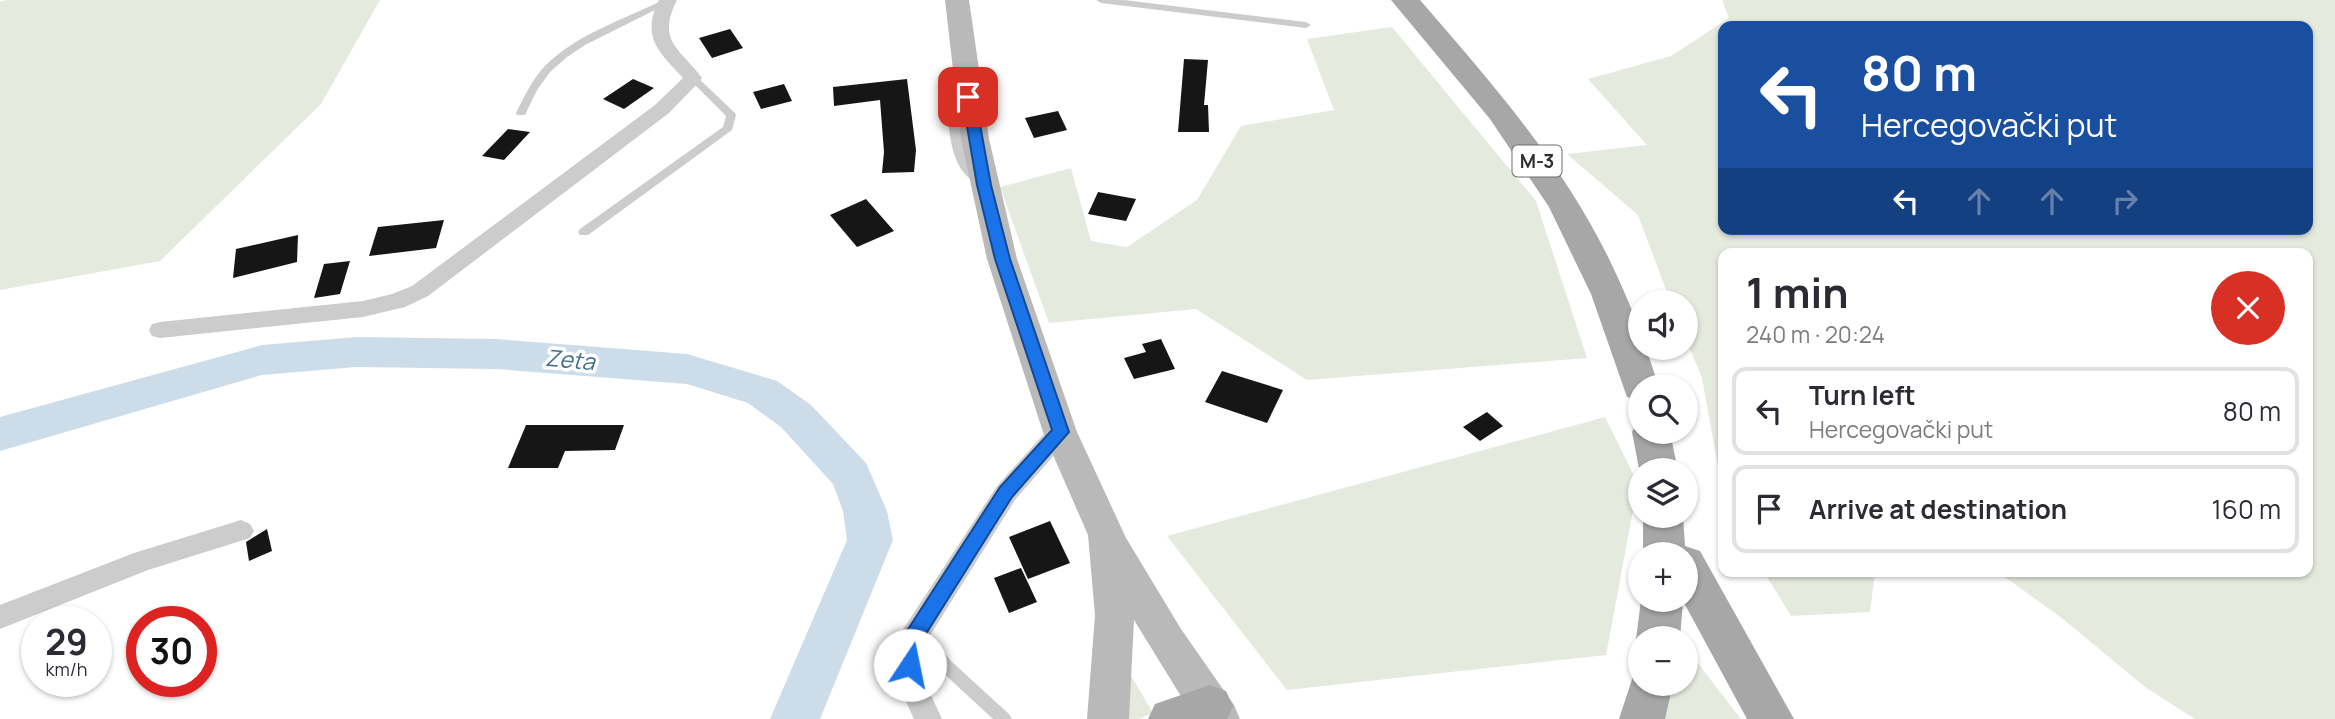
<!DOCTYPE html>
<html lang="en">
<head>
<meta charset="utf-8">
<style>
	body { margin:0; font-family:Manrope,sans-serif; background:#f7f7f7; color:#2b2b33; height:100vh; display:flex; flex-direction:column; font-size:26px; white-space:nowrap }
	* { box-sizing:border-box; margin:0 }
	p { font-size:23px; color:#7c7c81 }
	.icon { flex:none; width:38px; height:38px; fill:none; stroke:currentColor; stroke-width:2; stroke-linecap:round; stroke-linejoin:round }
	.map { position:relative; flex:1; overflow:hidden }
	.drawer { position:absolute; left:1718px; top:248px; width:595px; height:329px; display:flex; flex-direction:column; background:#fff; border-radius:14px; box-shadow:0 2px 5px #0004 }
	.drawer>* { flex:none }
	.hud { position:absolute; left:1718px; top:21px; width:595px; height:214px; border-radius:14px; box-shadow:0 2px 5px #0004; background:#1a4fa0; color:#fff; overflow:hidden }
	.buttons { position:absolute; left:1628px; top:290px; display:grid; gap:14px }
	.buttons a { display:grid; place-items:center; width:70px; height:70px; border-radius:50%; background:#fff; box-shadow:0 2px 5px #0004; font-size:35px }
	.speed { position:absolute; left:21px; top:606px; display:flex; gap:14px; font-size:35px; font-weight:700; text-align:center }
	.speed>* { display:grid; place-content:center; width:91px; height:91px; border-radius:50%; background:#fff; box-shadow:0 2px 5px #0004; line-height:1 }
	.speed small { font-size:18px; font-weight:400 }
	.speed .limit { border:10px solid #d22; background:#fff; color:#111 }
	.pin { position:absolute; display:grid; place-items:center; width:60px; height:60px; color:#fff; margin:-30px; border-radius:14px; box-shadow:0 4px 10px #0006 }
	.me { position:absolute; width:77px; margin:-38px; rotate:11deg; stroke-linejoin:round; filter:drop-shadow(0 0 5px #0008) }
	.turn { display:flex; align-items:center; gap:24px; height:147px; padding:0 28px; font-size:32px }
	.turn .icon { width:91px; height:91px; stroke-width:2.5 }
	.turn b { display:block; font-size:49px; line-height:60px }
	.lanes { display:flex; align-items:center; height:66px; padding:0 28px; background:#0003; justify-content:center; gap:35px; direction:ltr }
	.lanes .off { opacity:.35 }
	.round { display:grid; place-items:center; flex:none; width:74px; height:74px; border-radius:37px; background:#f7f7f7 }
	.summary { display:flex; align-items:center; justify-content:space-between; height:119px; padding:0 28px }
	h1 { font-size:42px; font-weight:700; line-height:52px }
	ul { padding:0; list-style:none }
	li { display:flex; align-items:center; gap:21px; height:88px; margin:0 14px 10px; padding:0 14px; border:4px solid #e1e1e2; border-radius:14px }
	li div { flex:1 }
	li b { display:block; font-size:26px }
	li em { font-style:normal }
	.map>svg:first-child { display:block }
	.green { fill:#e5eade; fill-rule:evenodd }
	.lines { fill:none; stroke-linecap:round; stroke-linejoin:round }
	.river { fill:#ccdde9; fill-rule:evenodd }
	.building { fill:#161616 }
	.lane { fill:#ccc; fill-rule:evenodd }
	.street { fill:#ccc; fill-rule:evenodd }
	.secondary { fill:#b9b9b9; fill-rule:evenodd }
	.primary { fill:#a7a7a7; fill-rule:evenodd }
	.route { fill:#1a73e8; stroke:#114b97; stroke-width:2 }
	.labels { text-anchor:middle; stroke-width:7; stroke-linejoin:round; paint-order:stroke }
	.shield { fill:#fff; stroke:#6d6d6d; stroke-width:2 }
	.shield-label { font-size:19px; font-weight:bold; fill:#2f2f2f }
	.water-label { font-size:23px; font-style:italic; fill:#446e89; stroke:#fff }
</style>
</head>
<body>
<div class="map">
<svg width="2335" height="719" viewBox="0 0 2335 719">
	<rect width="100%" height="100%" fill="#fff"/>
	<g class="green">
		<polygon points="6,0 380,0 321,104 160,261 0,290 0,2"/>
		<path d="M1722,0H2335V719H2195L2145,687L2063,619L1998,572H2308V254H1724V500L1702,378L1685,337V303H1671L1638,215L1567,154L1647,145L1588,79L1671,56L1729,18ZM2308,26V229H1724V26Z"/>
		<polygon points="1392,27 1536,201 1587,358 1307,380 1196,309 1049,323 1000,187 1071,168 1091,241 1127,247 1197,200 1241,126 1334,110 1307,39"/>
		<polygon points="1605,417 1638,484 1606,655 1287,690 1167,536"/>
		<polygon points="1764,572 1875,572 1870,612 1791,616"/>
		<polygon points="1109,638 1153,713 1139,719 1104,719"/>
		<polygon points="1685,642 1693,657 1741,719 1652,719 1657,684 1685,684"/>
	</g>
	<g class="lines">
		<polygon class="river" points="356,337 496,339 687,354 777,381 811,405 866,463 887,511 893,540 820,719 770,719 847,540 843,511 833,484 781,427 748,403 687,384 496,369 356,367 262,375 0,451 0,417 262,345"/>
	</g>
	<g class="building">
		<polygon points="730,29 743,48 712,58 699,38"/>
		<polygon points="1184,59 1208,60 1204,105 1208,105 1209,132 1178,132"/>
		<polygon points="633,79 654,88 624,109 603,99"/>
		<polygon points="907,79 916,150 914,172 882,173 884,152 880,100 834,106 833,87"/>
		<polygon points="784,84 792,101 761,109 753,92"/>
		<polygon points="1058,111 1067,130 1034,138 1025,118"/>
		<polygon points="508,129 530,132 504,160 482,156"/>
		<polygon points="1098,192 1136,199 1126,221 1088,214"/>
		<polygon points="866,199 894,231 857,247 830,215"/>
		<polygon points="444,220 436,248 369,256 378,227"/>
		<polygon points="298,235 297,262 233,278 236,249"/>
		<polygon points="350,261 340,294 314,298 324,264"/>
		<polygon points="1161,339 1175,369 1134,379 1124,358 1146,352 1142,344"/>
		<polygon points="1222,371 1283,390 1267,423 1205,402"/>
		<polygon points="1487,412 1503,426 1480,441 1463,427"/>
		<polygon points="526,425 624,425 615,450 565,451 558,468 508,468"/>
		<polygon points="1050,521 1070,563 1028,579 1009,537"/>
		<polygon points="267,529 272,551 249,561 246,542"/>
		<polygon points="1021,568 1037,602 1009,613 994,578"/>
	</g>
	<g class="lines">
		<g class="lane">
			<path d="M663,0L673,1L585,45L567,57L550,72L537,90L525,115H517L516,113C524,97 532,80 544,67C576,34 623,20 663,0Z"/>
			<polygon points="1096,0 1124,0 1306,22 1311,25 1306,28 1101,3"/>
			<path d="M965,73L970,76L956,93L965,153L974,171L984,181L979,184C947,171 949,122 946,93L962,74Z"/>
			<polygon points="693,75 696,76 735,113 736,115 732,130 588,235 580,235 578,232 580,229 723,127 726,116 690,80 690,76"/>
			<polygon points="917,626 922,627 951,661 1009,714 1012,719 993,719 941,671 912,637 910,632 912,627"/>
		</g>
		<g class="street">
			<path d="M659,0H677C656,42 680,48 702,78L699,82L669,113L428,296L405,307L363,317L160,338L152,336L149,330L152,324L160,322L363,301L392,294L412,286L655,105L683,78C658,51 641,37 659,0Z"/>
			<path d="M1060,423L1068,425L1072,432L1068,439L1015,500L924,645L925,682L942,719H914C902,693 887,663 900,634L997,486L1052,425Z"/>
			<polygon points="241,520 250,524 254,531 250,538 148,570 0,629 0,605 134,553"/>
		</g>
		<polygon class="secondary" points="945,0 969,0 989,139 1017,259 1077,432 1126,538 1181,629 1234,705 1240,719 1195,719 1134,620 1129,719 1087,719 1095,615 1088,535 1043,432 987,259 961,139"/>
		<g class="primary">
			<path d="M1391,0H1420C1495,87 1570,171 1618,278C1628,301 1640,323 1640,348H1646L1659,387H1640V401L1627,397L1591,294L1549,207L1490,119Z"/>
			<polygon points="1637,421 1640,421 1640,432 1670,432 1678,471 1640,471 1640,474 1632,432"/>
			<polygon points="1643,516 1683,516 1685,546 1700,551 1794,719 1747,719 1683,601 1680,639 1640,639 1640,647 1636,639 1641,600 1685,600 1685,555 1643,555"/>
			<polygon points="1640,668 1640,684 1673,684 1665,719 1619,719 1635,670"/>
			<polygon points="1210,685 1226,691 1233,706 1227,719 1148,719 1155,704"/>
		</g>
	</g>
	<path class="route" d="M968,93L975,97L991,185L1010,259L1069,432L1012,497L919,645L920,665L917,671L910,674L903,671C899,661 898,647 903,637L1000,487L1052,430L995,259L977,185L962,97Z"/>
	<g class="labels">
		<rect class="shield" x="1512.5" y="145.5" width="49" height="31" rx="5"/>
		<g class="shield-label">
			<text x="1537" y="168">M-3</text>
		</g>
		<g class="water-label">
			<text transform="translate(570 360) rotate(5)" y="8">Zeta</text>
		</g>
	</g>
</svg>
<div class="buttons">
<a><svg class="icon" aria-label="sound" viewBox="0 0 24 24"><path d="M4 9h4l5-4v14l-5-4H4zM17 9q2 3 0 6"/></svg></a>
<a><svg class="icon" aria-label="search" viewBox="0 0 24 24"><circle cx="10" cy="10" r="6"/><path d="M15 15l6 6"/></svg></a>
<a><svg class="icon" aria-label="layers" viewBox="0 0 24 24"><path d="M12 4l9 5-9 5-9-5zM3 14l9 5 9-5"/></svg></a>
<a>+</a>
<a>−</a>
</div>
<div class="speed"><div>29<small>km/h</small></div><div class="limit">30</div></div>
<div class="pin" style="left:968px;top:97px;background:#d93025"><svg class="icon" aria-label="arrive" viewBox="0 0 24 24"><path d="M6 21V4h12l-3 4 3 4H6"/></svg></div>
<svg class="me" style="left:910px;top:665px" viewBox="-20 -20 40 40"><circle r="19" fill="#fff"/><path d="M0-13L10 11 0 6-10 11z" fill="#1a73e8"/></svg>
<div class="hud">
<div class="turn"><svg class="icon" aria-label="left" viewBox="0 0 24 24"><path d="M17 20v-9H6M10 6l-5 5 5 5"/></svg><div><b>80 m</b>Hercegovački put</div></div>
<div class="lanes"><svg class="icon" aria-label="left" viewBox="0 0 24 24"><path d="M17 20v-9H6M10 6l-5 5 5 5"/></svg><svg class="icon off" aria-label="ahead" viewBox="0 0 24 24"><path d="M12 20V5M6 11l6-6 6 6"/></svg><svg class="icon off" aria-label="ahead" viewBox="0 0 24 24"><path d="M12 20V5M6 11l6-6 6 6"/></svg><svg class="icon off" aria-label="right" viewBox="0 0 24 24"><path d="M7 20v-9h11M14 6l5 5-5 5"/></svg></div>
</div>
<section class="drawer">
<div class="summary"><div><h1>1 min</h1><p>240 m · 20:24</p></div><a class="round" style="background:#d93025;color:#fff"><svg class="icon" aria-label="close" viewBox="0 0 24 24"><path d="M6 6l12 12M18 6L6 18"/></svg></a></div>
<ul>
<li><svg class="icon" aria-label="left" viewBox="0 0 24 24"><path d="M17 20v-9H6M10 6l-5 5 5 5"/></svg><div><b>Turn left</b><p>Hercegovački put</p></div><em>80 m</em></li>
<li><svg class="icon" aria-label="arrive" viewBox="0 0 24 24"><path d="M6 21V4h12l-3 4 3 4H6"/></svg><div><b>Arrive at destination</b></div><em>160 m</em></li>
</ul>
</section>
</div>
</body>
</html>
